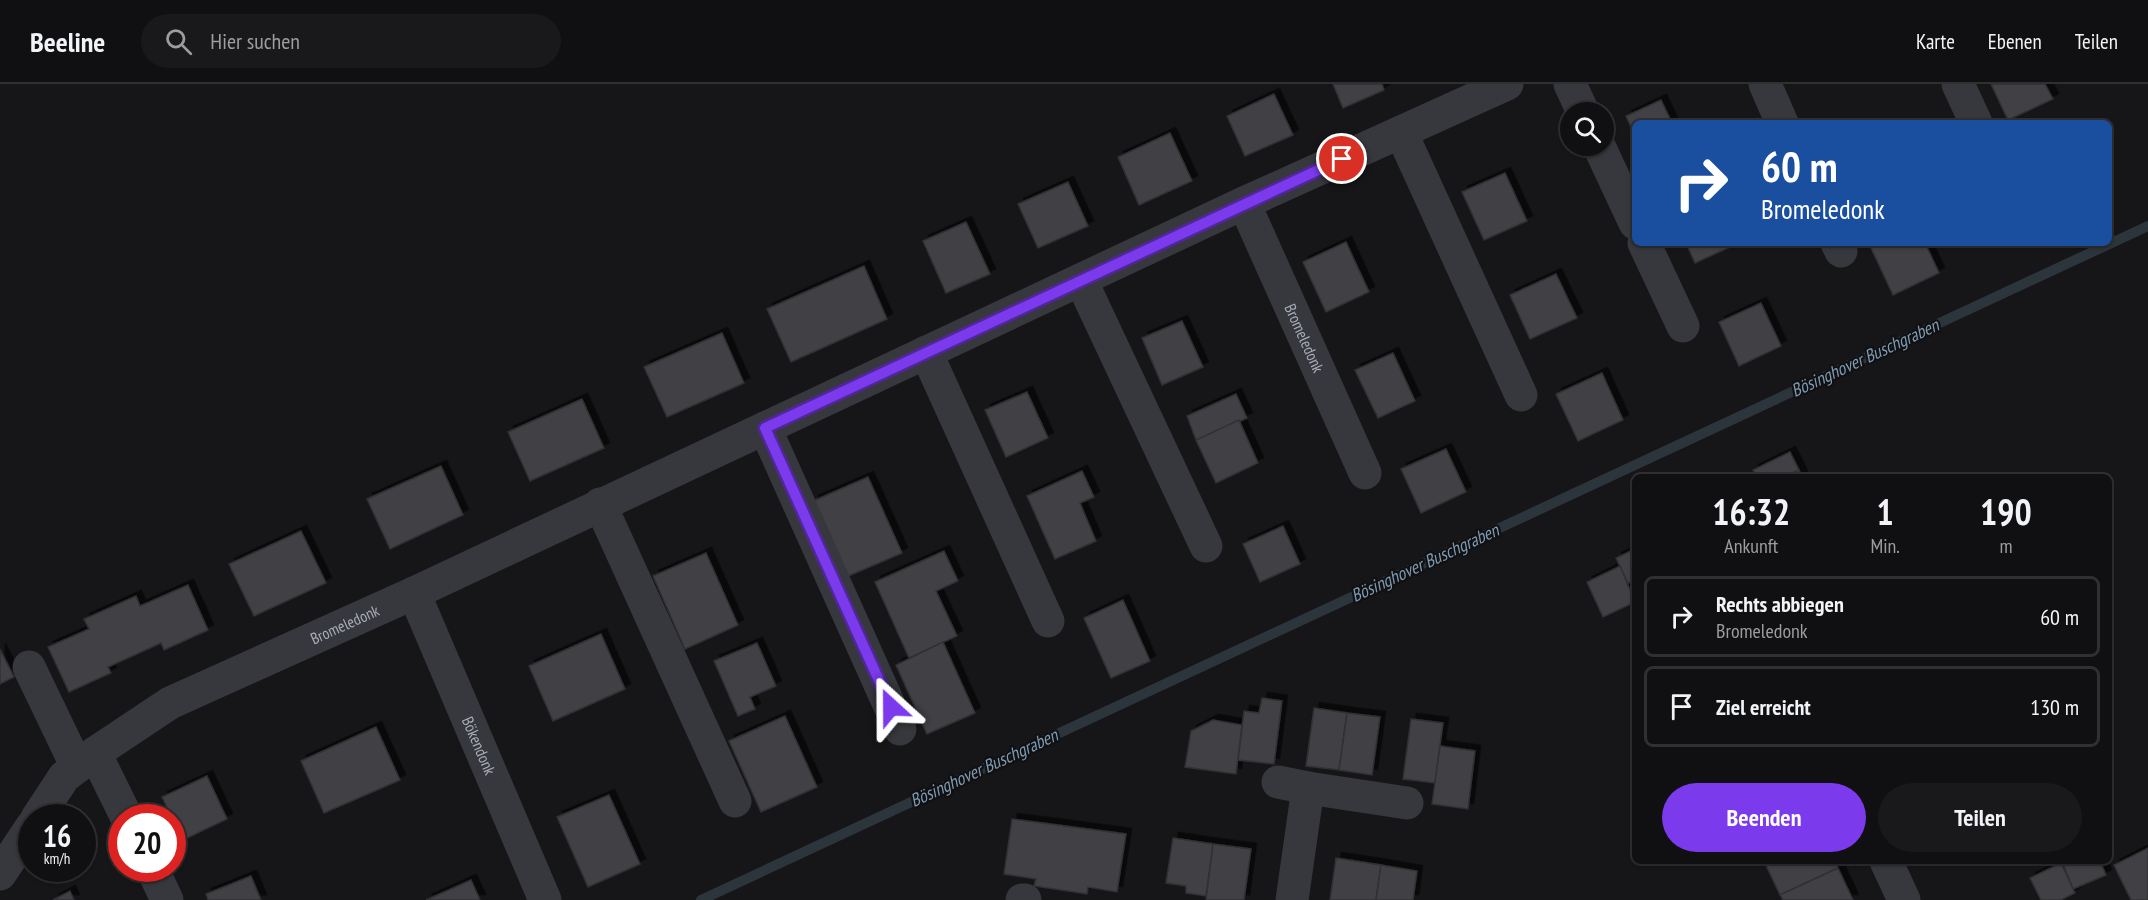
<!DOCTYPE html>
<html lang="de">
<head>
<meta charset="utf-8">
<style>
	body { margin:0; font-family:"PT Sans Narrow",sans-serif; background:#19191b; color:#f1f3f6; height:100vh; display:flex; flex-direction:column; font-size:22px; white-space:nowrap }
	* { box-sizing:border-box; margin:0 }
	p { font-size:20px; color:#9c9d9f }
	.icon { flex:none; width:33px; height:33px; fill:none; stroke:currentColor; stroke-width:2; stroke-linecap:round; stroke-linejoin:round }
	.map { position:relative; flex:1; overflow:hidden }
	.sheet { position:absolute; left:1632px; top:390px; width:480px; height:390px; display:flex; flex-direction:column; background:#101012; border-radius:9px; box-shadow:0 2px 4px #0004,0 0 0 2px #303032 }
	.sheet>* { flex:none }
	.guide { position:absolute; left:1632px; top:36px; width:480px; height:126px; border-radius:9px; box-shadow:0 2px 4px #0004,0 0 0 2px #303032; background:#1a4fa0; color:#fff; overflow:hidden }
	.fabs { position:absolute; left:1560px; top:18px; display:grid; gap:12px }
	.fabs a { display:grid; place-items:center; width:54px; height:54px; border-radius:50%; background:#101012; box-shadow:0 2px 4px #0004,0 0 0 2px #303032; font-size:30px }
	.speed { position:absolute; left:18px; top:720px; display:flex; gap:12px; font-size:30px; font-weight:700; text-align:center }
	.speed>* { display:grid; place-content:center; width:78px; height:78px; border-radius:50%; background:#101012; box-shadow:0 2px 4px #0004,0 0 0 2px #303032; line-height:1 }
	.speed small { font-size:15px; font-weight:400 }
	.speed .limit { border:9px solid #d22; background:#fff; color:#111 }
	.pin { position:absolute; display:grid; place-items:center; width:51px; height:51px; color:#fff; margin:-26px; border:3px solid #fff; border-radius:50%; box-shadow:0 2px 6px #0007 }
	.me { position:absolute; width:66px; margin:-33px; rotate:336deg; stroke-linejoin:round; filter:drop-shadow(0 0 4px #0008) }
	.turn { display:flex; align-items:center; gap:21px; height:126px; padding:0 30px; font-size:27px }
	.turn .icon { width:78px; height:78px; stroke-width:2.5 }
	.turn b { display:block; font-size:42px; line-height:51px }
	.eta { display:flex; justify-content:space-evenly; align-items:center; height:102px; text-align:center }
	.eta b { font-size:36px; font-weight:800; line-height:42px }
	.primary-button { display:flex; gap:12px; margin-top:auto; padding:12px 30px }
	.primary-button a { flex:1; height:69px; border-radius:36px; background:#7c3aed; color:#fff; font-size:24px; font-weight:800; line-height:69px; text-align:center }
	.primary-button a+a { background:#19191b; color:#f1f3f6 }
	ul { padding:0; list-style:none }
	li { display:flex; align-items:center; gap:18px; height:81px; margin:0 12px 9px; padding:0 18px; border:3px solid #303032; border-radius:9px }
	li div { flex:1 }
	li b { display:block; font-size:22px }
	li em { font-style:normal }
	header { display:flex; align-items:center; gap:36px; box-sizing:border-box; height:84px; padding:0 30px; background:#101012; border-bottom:2px solid #303032 }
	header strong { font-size:28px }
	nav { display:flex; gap:33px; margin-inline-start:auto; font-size:21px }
	.search { width:420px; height:54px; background:#19191b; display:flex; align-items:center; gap:15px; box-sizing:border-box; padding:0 21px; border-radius:33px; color:#9c9d9f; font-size:22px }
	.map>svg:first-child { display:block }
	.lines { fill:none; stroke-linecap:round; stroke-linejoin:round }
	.stream { stroke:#2c353c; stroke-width:10 }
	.building { fill:#404145; stroke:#303034; stroke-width:1.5; filter:url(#shadow) }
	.minor { stroke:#37383d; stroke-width:33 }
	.route-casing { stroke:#51269a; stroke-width:15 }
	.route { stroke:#7c3aed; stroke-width:10 }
	.labels { text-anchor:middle; stroke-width:4.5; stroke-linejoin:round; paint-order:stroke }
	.street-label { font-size:16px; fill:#a8adb8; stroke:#111113 }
	.water-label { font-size:18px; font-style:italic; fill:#7f9bb3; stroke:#111113 }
</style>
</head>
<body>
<header>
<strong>Beeline</strong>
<div class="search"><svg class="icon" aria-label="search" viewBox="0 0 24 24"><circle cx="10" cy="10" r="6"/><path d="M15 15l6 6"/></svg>Hier suchen</div>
<nav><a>Karte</a><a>Ebenen</a><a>Teilen</a></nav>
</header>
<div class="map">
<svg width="2148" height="816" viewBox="0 0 2148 816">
	<defs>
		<filter id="shadow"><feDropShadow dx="5.5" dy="-5.5" stdDeviation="0" flood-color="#0009"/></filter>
	</defs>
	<rect width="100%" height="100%" fill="#161618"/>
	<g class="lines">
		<polyline class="stream" points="701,816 2148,142"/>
	</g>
	<g class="building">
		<polygon points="1333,0 1382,0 1384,6 1343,24"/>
		<polygon points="1991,0 2045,0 2053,15 2008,36"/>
		<polygon points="1274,10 1293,51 1245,72 1227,32"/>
		<polygon points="1661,16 1672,39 1635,39 1635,52 1626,32"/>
		<polygon points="1170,49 1192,97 1139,121 1118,73"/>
		<polygon points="1505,89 1527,137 1484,156 1462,108"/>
		<polygon points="1068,98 1088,142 1038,164 1018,120"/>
		<polygon points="966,138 990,190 946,209 923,157"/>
		<polygon points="1346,158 1369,208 1326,228 1303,178"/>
		<polygon points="1686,159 1731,159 1732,162 1695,179"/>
		<polygon points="1882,159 1925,159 1939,189 1893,211 1871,164"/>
		<polygon points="864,182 887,235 791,278 767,225"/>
		<polygon points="1556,190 1577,234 1530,255 1510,211"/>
		<polygon points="1761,219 1781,262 1739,282 1719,238"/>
		<polygon points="1182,237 1203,283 1162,301 1142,254"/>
		<polygon points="722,249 744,299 667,333 644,283"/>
		<polygon points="1393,269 1415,317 1378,334 1355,286"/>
		<polygon points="1602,289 1623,336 1578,357 1556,310"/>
		<polygon points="1027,308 1048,354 1006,373 985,326"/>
		<polygon points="1236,310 1247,334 1196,356 1187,332"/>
		<polygon points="582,315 604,364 530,397 508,348"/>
		<polygon points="1239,336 1258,379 1216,399 1196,356"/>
		<polygon points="1446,365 1466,408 1421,429 1401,385"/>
		<polygon points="1790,368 1799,386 1784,393 1757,393 1753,386"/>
		<polygon points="441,382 463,431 390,465 367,415"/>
		<polygon points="1799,386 1802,393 1784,393"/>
		<polygon points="1082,387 1094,413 1080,419 1096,457 1055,475 1027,412"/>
		<polygon points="868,393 902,469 846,493 813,417"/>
		<polygon points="1283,442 1300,480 1260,498 1243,460"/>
		<polygon points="301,447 326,499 254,532 229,480"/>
		<polygon points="1635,465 1635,496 1628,499 1616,474"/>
		<polygon points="944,467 958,497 936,507 957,552 909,574 875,498"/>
		<polygon points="706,469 738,541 685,565 653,492"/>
		<polygon points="1620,482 1635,518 1603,533 1587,498"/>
		<polygon points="188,501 208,546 164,566 161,559 108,583 111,589 69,608 48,563 89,545 84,535 136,512 140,522"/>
		<polygon points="1123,516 1150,577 1111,594 1084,534"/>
		<polygon points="601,550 625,605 553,637 529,582"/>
		<polygon points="943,558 975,629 927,650 896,581"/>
		<polygon points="757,559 776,602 750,613 755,625 738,632 714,577"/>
		<polygon points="0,565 14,593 0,600"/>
		<polygon points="1262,614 1282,617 1274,680 1238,676 1244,627 1259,629"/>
		<polygon points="1314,624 1347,629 1339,686 1306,682"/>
		<polygon points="1347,629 1380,633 1372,691 1339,686"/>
		<polygon points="785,632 817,703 761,728 729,657"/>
		<polygon points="1411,635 1443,639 1435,699 1403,695"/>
		<polygon points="1213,636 1242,641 1236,690 1185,683 1191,647"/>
		<polygon points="376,643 400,696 324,729 301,677"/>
		<polygon points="1440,662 1475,667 1468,725 1432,720"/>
		<polygon points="207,692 227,735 183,756 162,713"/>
		<polygon points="609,711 640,780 588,803 557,733"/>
		<polygon points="1012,735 1126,750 1117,808 1088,803 1087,810 1034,802 1036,795 1004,790"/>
		<polygon points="1173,754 1213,760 1206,812 1186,809 1186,802 1166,799"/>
		<polygon points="1213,760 1251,765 1244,816 1206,816"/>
		<polygon points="2148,764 2148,816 2131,816 2114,781"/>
		<polygon points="1336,774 1381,781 1376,816 1330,816"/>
		<polygon points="1764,777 1835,777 1838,784 1780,811"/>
		<polygon points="2062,777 2100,777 2106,791 2073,805"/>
		<polygon points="2061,779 2075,809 2061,816 2041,816 2030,794"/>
		<polygon points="1381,781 1417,787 1413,816 1376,816"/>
		<polygon points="1838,784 1853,816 1783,816 1780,811"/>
		<polygon points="251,792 261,816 208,816 206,810"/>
		<polygon points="471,796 480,816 426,816"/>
		<polygon points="70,807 74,816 53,816"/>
	</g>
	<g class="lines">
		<g class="minor">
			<polyline points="1570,0 1583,28"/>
			<polyline points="1765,0 1782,39"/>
			<polyline points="1958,0 1976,39"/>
			<polyline points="1401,48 1521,311"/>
			<polyline points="1599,62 1635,139"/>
			<path id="s1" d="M1244,119L1365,389"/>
			<polyline points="1644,159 1683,242"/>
			<polyline points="1837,159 1841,167"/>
			<polyline points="1081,196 1206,462"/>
			<polyline points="926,268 1048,537"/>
			<polyline points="765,344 900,645"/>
			<polyline points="600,420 735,717"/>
			<path id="s2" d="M414,509L545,816"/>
			<polyline points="29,583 77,683"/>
			<polyline points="95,669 127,734"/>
			<polyline points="1278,698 1308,704"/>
			<path id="s3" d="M37,734L64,693L95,669L170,619L414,509L1244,119L1507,0"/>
			<polyline points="1886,777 1904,816"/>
			<polyline points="152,784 167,816"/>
			<polyline points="0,790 32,742"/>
			<polyline points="1022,816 1025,816"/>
			<polyline points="1292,816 1308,704 1407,719"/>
		</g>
	</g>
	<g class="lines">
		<defs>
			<polyline id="route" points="891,623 765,344 1342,75"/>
		</defs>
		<use href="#route" class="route-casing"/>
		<use href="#route" class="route"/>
	</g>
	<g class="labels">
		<g class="street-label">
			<text dy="6" stroke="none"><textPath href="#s1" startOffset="148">Bromeledonk</textPath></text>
			<text dy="6" stroke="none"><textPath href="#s3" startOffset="370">Bromeledonk</textPath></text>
			<text dy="6" stroke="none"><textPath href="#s2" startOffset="166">Bökendonk</textPath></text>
		</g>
		<g class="water-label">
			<text transform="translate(1865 274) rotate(-25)" y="6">Bösinghover Buschgraben</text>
			<text transform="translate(1425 479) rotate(-25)" y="6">Bösinghover Buschgraben</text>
			<text transform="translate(984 684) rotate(-25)" y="6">Bösinghover Buschgraben</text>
		</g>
	</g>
</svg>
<div class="fabs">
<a><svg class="icon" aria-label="search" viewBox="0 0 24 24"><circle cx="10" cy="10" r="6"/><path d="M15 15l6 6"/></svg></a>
</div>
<div class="speed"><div>16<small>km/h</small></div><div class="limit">20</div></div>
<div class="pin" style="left:1342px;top:75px;background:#d93025"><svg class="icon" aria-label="arrive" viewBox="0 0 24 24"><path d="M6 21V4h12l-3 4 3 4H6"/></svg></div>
<svg class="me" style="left:891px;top:623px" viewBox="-20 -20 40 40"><path d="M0-17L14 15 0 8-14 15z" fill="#7c3aed" stroke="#fff" stroke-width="4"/></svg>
<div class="guide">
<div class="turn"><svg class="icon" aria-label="right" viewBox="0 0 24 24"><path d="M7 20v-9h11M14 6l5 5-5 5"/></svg><div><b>60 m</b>Bromeledonk</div></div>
</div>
<section class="sheet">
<div class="eta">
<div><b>16:32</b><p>Ankunft</p></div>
<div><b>1</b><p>Min.</p></div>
<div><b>190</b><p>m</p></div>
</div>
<ul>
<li><svg class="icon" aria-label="right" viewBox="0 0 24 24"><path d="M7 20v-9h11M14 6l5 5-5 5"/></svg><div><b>Rechts abbiegen</b><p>Bromeledonk</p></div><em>60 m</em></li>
<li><svg class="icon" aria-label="arrive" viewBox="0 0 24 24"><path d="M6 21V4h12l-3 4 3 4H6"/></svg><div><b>Ziel erreicht</b></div><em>130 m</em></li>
</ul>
<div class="primary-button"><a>Beenden</a><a>Teilen</a></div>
</section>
</div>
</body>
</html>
